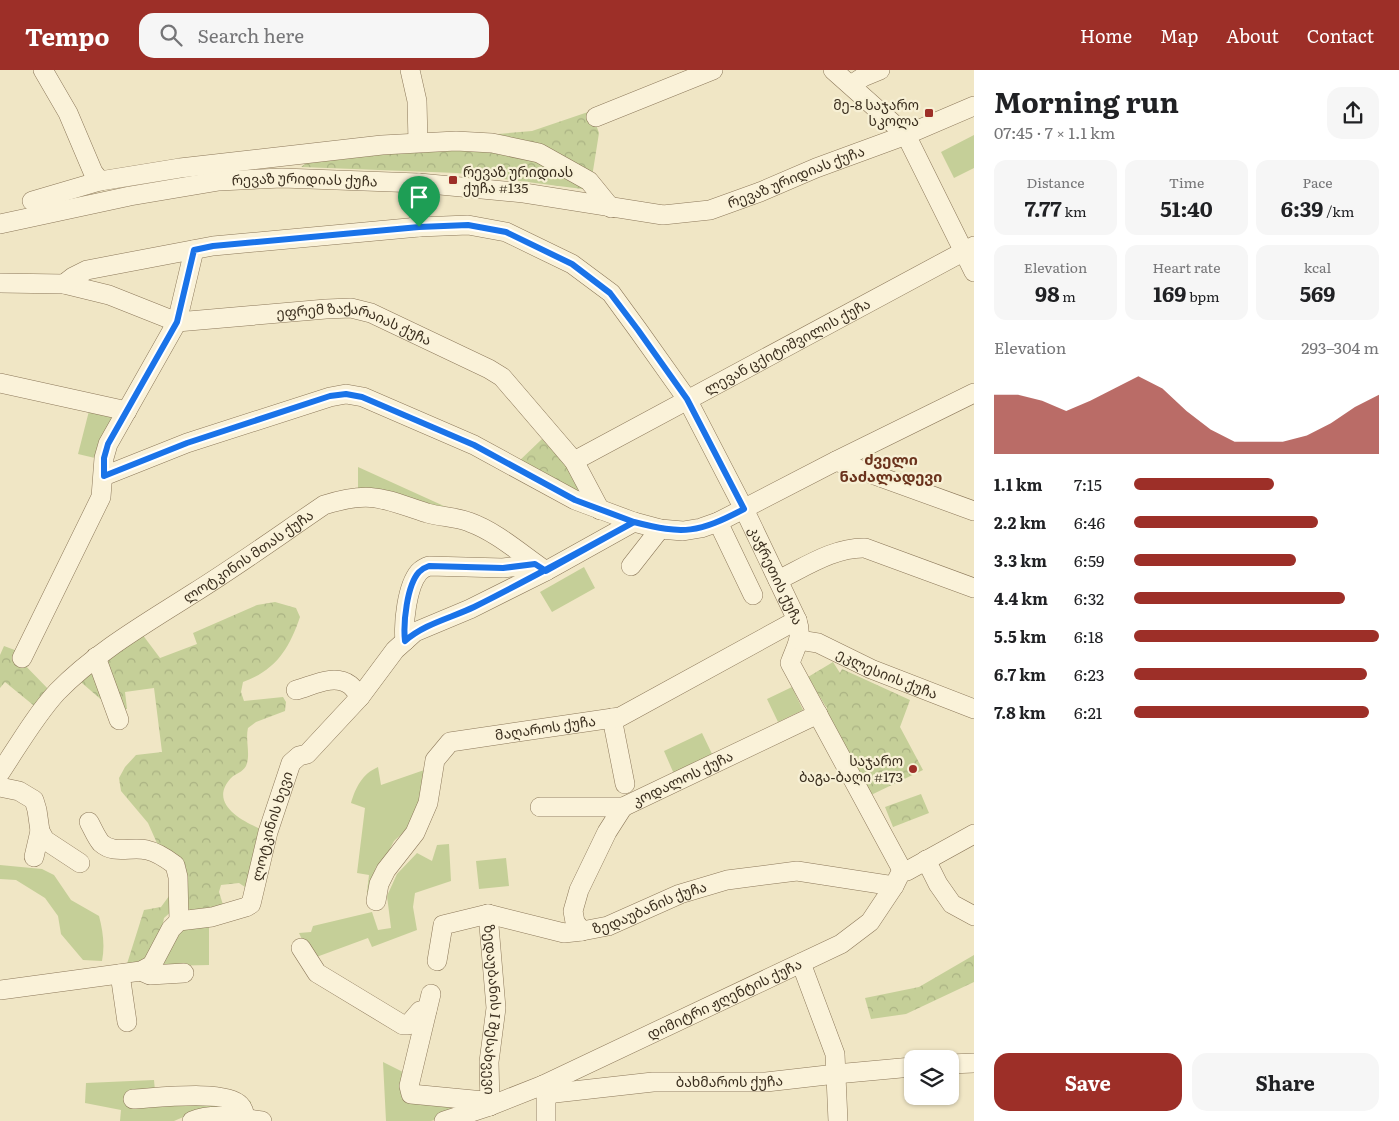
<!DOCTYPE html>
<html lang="en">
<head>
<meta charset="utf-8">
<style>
  :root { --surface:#fff; --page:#f6f6f6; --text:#202124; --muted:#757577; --accent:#9d2f28 }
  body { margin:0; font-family:Literata,"Noto Sans Georgian",serif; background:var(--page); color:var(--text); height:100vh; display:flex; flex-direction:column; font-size:19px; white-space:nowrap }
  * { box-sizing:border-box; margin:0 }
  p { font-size:16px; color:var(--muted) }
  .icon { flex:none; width:28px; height:28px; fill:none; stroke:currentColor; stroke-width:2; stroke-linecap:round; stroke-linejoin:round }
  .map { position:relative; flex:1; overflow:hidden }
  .side { display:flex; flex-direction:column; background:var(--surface); width:425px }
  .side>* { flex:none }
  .tools { position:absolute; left:904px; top:980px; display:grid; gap:10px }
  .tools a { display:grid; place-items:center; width:55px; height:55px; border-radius:10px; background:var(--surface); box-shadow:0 1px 4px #0004; font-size:25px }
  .pin { position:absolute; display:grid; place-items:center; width:42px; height:42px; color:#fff; margin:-51px -21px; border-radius:50% 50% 50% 0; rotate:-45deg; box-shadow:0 0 5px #0007 }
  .pin .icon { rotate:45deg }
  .round { display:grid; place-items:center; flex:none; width:52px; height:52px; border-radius:15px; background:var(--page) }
  .overview { display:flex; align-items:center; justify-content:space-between; height:85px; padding:0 20px }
  h1 { font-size:28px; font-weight:700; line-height:38px }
  .figures { display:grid; grid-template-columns:repeat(3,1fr); gap:8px; height:85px; padding:5px 20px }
  .figures div { display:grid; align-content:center; border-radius:12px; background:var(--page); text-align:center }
  .figures b { font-size:21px; font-weight:700 }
  .figures small { font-size:14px; font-weight:400 }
  .figures p { font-size:14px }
  .chart { height:140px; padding:10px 20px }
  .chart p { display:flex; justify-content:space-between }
  .chart svg { width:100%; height:90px; margin-top:5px; fill:var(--accent); opacity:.7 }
  .primary-button { display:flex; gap:10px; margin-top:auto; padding:10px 20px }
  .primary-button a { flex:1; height:58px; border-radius:15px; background:var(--accent); color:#fff; font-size:20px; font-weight:700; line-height:58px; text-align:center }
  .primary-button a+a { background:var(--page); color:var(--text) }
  ul { padding:0 20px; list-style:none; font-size:16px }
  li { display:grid; grid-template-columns:80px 60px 1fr; align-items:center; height:38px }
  li i { height:12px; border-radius:6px; background:var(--accent) }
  header { display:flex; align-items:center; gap:30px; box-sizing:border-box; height:70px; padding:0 25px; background:var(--accent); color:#fff }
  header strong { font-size:24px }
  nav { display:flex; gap:28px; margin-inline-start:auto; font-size:18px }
  .search { width:350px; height:45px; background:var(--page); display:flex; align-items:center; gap:12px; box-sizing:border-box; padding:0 18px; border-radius:15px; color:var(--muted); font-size:19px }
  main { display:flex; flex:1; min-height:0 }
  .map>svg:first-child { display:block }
  .forest { fill:url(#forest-crowns) }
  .garden { fill:#c5cf98 }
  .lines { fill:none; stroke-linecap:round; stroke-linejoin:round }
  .minor-casing { stroke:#8c785a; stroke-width:20 }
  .minor { stroke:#faf2d9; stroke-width:19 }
  .route-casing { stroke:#fff; stroke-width:10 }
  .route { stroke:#1a73e8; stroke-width:6 }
  .poi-dot { fill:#9d2f28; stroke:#f7f0d5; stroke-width:2 }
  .labels { text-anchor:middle; stroke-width:4.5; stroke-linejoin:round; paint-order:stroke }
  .poi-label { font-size:14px; fill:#3b2f1f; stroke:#f7f0d5; text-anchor:end }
  .street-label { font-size:14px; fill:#3b2f1f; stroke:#f7f0d5 }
  .neighbourhood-label { font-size:15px; font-weight:bold; fill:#6a321c; stroke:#f7f0d5 }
</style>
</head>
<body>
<header>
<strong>Tempo</strong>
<div class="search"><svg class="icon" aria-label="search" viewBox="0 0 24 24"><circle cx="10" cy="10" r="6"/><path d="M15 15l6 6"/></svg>Search here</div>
<nav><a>Home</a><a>Map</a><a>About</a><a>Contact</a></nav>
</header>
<main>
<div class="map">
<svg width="974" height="1051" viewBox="0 0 974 1051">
  <defs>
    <pattern id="forest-crowns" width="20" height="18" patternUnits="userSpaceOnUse" patternTransform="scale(1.25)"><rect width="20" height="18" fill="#c5cf98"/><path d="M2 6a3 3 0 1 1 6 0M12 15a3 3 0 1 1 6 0" fill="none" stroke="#aab283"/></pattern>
  </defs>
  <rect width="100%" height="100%" fill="#f0e6c5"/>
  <!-- forest -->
  <path class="forest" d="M591,41L599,63L592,107L475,66L532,61Z
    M467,80H496L538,89L590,120L457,103L301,97L313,88Z
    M542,369C553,382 579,405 578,423L517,393Z
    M275,532L296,538L300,547C289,579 276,600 243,612L241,622L244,631L283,627L286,632L285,641L256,652L248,658C245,671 251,684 246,696C243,702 235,704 231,708C207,734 244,752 263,760L248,819L239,813L221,815L219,822L224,838L196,843L187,838L174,839L164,848L162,859L150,891L126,897L144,840L161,837L172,822L173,809L148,753L121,721L119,708L125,697L136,685L162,682L154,618L125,622L127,639H112L75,607L139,560L160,588L197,574L193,563L257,535Z
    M4,576L20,582L18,588L51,622L38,639L5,612L0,618V585Z
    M833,592L840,603L842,599L910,630L900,657L923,700L871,725L826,641L827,637H826L808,607Z
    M921,724L929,743L893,757L885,737Z
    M974,885V912L906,944L871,949L865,928L919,917Z"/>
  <!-- garden -->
  <path class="garden" d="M974,65V98L954,108L941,82Z
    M89,341L118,348L99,389L78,384Z
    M358,397L477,451L358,422Z
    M584,497L595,518L552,542L540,522Z
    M792,617L803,640L778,652L767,629Z
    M702,663L713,686L674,704L664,681Z
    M378,697L381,715L430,698L425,724L407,759L394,771L382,794L376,797L370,823L367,822L369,805L357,803L365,738L351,733C356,717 362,704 378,697Z
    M449,774L451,811L415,823L413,837L417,860L372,877L368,868L311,889L299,863L311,862L313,856L372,842L378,860L391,858L387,826L397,804L417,783L432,791L437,775Z
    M506,788L509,816L479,819L476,791Z
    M0,795L42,799L54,805L71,830L99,846C103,861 105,876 102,891L83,890L61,864L58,846L45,828L16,810L0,809Z
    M209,855V895L164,896L152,899L176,865L184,858Z
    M383,992L407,1004L403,1017L476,1038L431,1051H386Z
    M154,1010L155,1021C178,1021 235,1016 251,1032V1043L188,1045L174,1051H120L121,1040L85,1033L86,1013Z"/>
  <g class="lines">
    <defs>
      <g id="minor">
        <path d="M43,0L68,43L93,102L100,111"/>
        <path d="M410,0L417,31L418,72"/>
        <path d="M833,0L906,65L974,202"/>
        <path d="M851,15L863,7L880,0"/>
        <path d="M596,47L713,0"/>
        <path d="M32,131L100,111L180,98L382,75L456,71L492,73L539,83L589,111L611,138"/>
        <path id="s1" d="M0,154L130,126L219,111L282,108L419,113L524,123L663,145L710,140L760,122L816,98L906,65L974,36"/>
        <path d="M419,157V113"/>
        <path id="s2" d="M0,213L64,214L109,225L177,252L326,239L351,238L371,243L489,299L502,307L574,391L600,440"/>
        <path id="s3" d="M64,214L73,207L87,200L213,176L419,157L468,155L506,162L572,194L611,223L638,260L687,329L744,439L797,550C803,568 796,576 790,593L902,800"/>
        <path d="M0,313L127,341"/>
        <path id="s4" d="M574,391L974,176"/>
        <path d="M836,391L974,441"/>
        <path d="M104,406L187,373L330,327L346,324L363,327L474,375L575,430L634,452L660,459L683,461L701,458L718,452L836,391L974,323"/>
        <path d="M718,452L753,525"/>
        <path d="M631,496L660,459"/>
        <path d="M778,510C805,497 835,477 865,478L974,518"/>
        <path id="s5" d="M799,570L818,573L871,599L974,639"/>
        <path d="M405,571C403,553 407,516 419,502C422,499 426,497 429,496L503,498L535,494"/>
        <path d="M96,587L119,650"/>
        <path d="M22,588L101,427L104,388L108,374L177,252L194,180"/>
        <path d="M296,620C312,616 334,603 350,615C354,618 357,623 360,627"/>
        <path d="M612,648L625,714"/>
        <path id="s6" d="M0,703C18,676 35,646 57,622C96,582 145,554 192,524C237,496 280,465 324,435C372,420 383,429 427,443C441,447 456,447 469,452C497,462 521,484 546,501"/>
        <path d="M0,717L19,721L34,730L37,740L40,761L45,770L80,793"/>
        <path id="s7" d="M540,737H623L818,644"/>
        <path d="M89,752C93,759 96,767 101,773C114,785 132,776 147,780C157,782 167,789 175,795L178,807L179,851"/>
        <path d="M34,787L40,761"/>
        <path d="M926,790L938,814L952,834L974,846"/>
        <path d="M902,800L907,801L974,764"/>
        <path id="s8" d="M376,831L379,814L386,800L415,763L428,733L435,690L450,672L620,647L797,550"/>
        <path id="s9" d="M488,844L496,938L489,992L490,1036"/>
        <path d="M582,861L575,852L573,841L579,820L607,762L623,737"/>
        <path d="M301,878L317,903L403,955H408L420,941L427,940"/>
        <path id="s10" d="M437,891L443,855L488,844L564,863L582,861L608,856L680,824L727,810L797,801L894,816"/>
        <path d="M801,893L835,984L838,1051"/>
        <path d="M141,901L150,905L184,903"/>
        <path d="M120,904L127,952"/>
        <path id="s11" d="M0,920L141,901L152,895L171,859L179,851L212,847L246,837L251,834L268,762L291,693L299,686L307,684L360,627L395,580L415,562L470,539L546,501L634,452"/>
        <path d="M431,924L409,1016L411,1024L484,1031L490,1036"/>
        <path d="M950,994L974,993"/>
        <path d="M543,1015L546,1024V1051"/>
        <path id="s12" d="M546,1024L653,1012H766L836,1004L912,997"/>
        <path d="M133,1029C155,1028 226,1019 240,1035C244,1039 244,1043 245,1049"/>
        <path d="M192,1051C214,1042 239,1048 262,1051"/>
        <path id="s13" d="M444,1051L490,1036L543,1015L841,874L870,852L894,816L902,800"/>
      </g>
    </defs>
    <!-- minor casing -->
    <use href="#minor" class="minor-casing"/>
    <!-- minor -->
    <use href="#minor" class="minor"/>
  </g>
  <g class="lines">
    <defs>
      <path id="route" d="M419,157L213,176L194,180L177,252L108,374L104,388V406L187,373L330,326L346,324L362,327L474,375L575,430L634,452C581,481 528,510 474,537C451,548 424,554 405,571C403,553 407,515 419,502C422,499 426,497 429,496L503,498L535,494L546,501L634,452C684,465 698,463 744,439L687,329L638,260L610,223L572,194L506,162L468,155L419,157"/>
    </defs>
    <!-- route casing -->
    <use href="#route" class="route-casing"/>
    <!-- route -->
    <use href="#route" class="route"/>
  </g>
  <!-- markers -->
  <g class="poi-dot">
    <rect x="924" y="38" width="10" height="10" rx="2.5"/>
    <rect x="448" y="105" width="10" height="10" rx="2.5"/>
    <circle cx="913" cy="699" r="5"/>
  </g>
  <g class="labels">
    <!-- poi labels -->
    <g class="poi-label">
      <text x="919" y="40">მე-8 საჯარო<tspan x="919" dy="16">სკოლა</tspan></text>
      <text x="463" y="107" text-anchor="start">რევაზ ურიდიას<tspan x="463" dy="16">ქუჩა #135</tspan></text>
      <text x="903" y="696">საჯარო<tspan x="903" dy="16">ბაგა-ბაღი #173</tspan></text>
    </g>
    <!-- street labels -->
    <g class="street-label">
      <text dy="5" stroke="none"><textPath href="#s1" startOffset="809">რევაზ ურიდიას ქუჩა</textPath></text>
      <text dy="5" stroke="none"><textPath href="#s1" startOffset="309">რევაზ ურიდიას ქუჩა</textPath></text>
      <text dy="5" stroke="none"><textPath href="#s2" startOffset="364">ეფრემ ზაქარაიას ქუჩა</textPath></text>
      <text dy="5" stroke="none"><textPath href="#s4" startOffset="242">ლევან ცქიტიშვილის ქუჩა</textPath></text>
      <text dy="5" stroke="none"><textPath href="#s6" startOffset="334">ლოტკინის მთას ქუჩა</textPath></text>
      <text dy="5" stroke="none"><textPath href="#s3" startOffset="900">კაჭრეთის ქუჩა</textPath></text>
      <text dy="5" stroke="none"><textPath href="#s5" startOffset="95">ეკლესიის ქუჩა</textPath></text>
      <text dy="5" stroke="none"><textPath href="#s8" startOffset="276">მაღაროს ქუჩა</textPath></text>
      <text dy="5" stroke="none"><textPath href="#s7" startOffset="149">კოდალოს ქუჩა</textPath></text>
      <text dy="5" stroke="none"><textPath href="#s11" startOffset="362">ლოტკინის ხევი</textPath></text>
      <text dy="5" stroke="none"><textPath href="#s10" startOffset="251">ზედაუბანის ქუჩა</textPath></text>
      <text dy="5" stroke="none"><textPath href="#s13" startOffset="306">დიმიტრი ჟღენტის ქუჩა</textPath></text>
      <text dy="5" stroke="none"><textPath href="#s9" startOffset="96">ზედაუბანის I შესახვევი</textPath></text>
      <text dy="5" stroke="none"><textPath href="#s12" startOffset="184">ბახმაროს ქუჩა</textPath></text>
    </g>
    <!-- neighbourhood labels -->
    <g class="neighbourhood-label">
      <text x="891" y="395">ძველი<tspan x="891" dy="17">ნაძალადევი</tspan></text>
    </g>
  </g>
</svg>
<div class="tools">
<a><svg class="icon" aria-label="layers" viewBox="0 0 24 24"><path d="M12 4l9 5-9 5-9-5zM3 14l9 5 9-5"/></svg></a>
</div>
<div class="pin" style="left:419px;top:157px;background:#1e9e55"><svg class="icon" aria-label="arrive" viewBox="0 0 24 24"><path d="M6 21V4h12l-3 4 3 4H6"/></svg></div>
</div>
<section class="side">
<div class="overview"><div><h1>Morning run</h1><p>07:45 · 7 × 1.1 km</p></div><a class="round"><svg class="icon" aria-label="share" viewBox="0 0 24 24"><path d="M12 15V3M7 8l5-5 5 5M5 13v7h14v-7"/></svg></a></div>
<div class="figures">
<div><p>Distance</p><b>7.77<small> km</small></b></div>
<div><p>Time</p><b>51:40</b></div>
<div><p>Pace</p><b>6:39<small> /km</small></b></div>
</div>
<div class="figures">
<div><p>Elevation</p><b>98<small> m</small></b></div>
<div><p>Heart rate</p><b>169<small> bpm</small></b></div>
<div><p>kcal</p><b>569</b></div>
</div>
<div class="chart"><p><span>Elevation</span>293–304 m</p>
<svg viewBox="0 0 160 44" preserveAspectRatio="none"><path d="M0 44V15L10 15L20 18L30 23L40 18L50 12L60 6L70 12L80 23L90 32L100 38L110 38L120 38L130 35L140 29L150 21L160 15V44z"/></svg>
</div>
<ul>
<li><b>1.1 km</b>7:15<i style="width:57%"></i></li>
<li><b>2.2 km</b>6:46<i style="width:75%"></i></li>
<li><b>3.3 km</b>6:59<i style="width:66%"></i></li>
<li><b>4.4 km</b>6:32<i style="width:86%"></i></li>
<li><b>5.5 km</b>6:18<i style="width:100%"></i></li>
<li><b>6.7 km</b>6:23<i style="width:95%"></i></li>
<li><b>7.8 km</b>6:21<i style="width:96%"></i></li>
</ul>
<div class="primary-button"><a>Save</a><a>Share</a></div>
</section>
</main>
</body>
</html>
